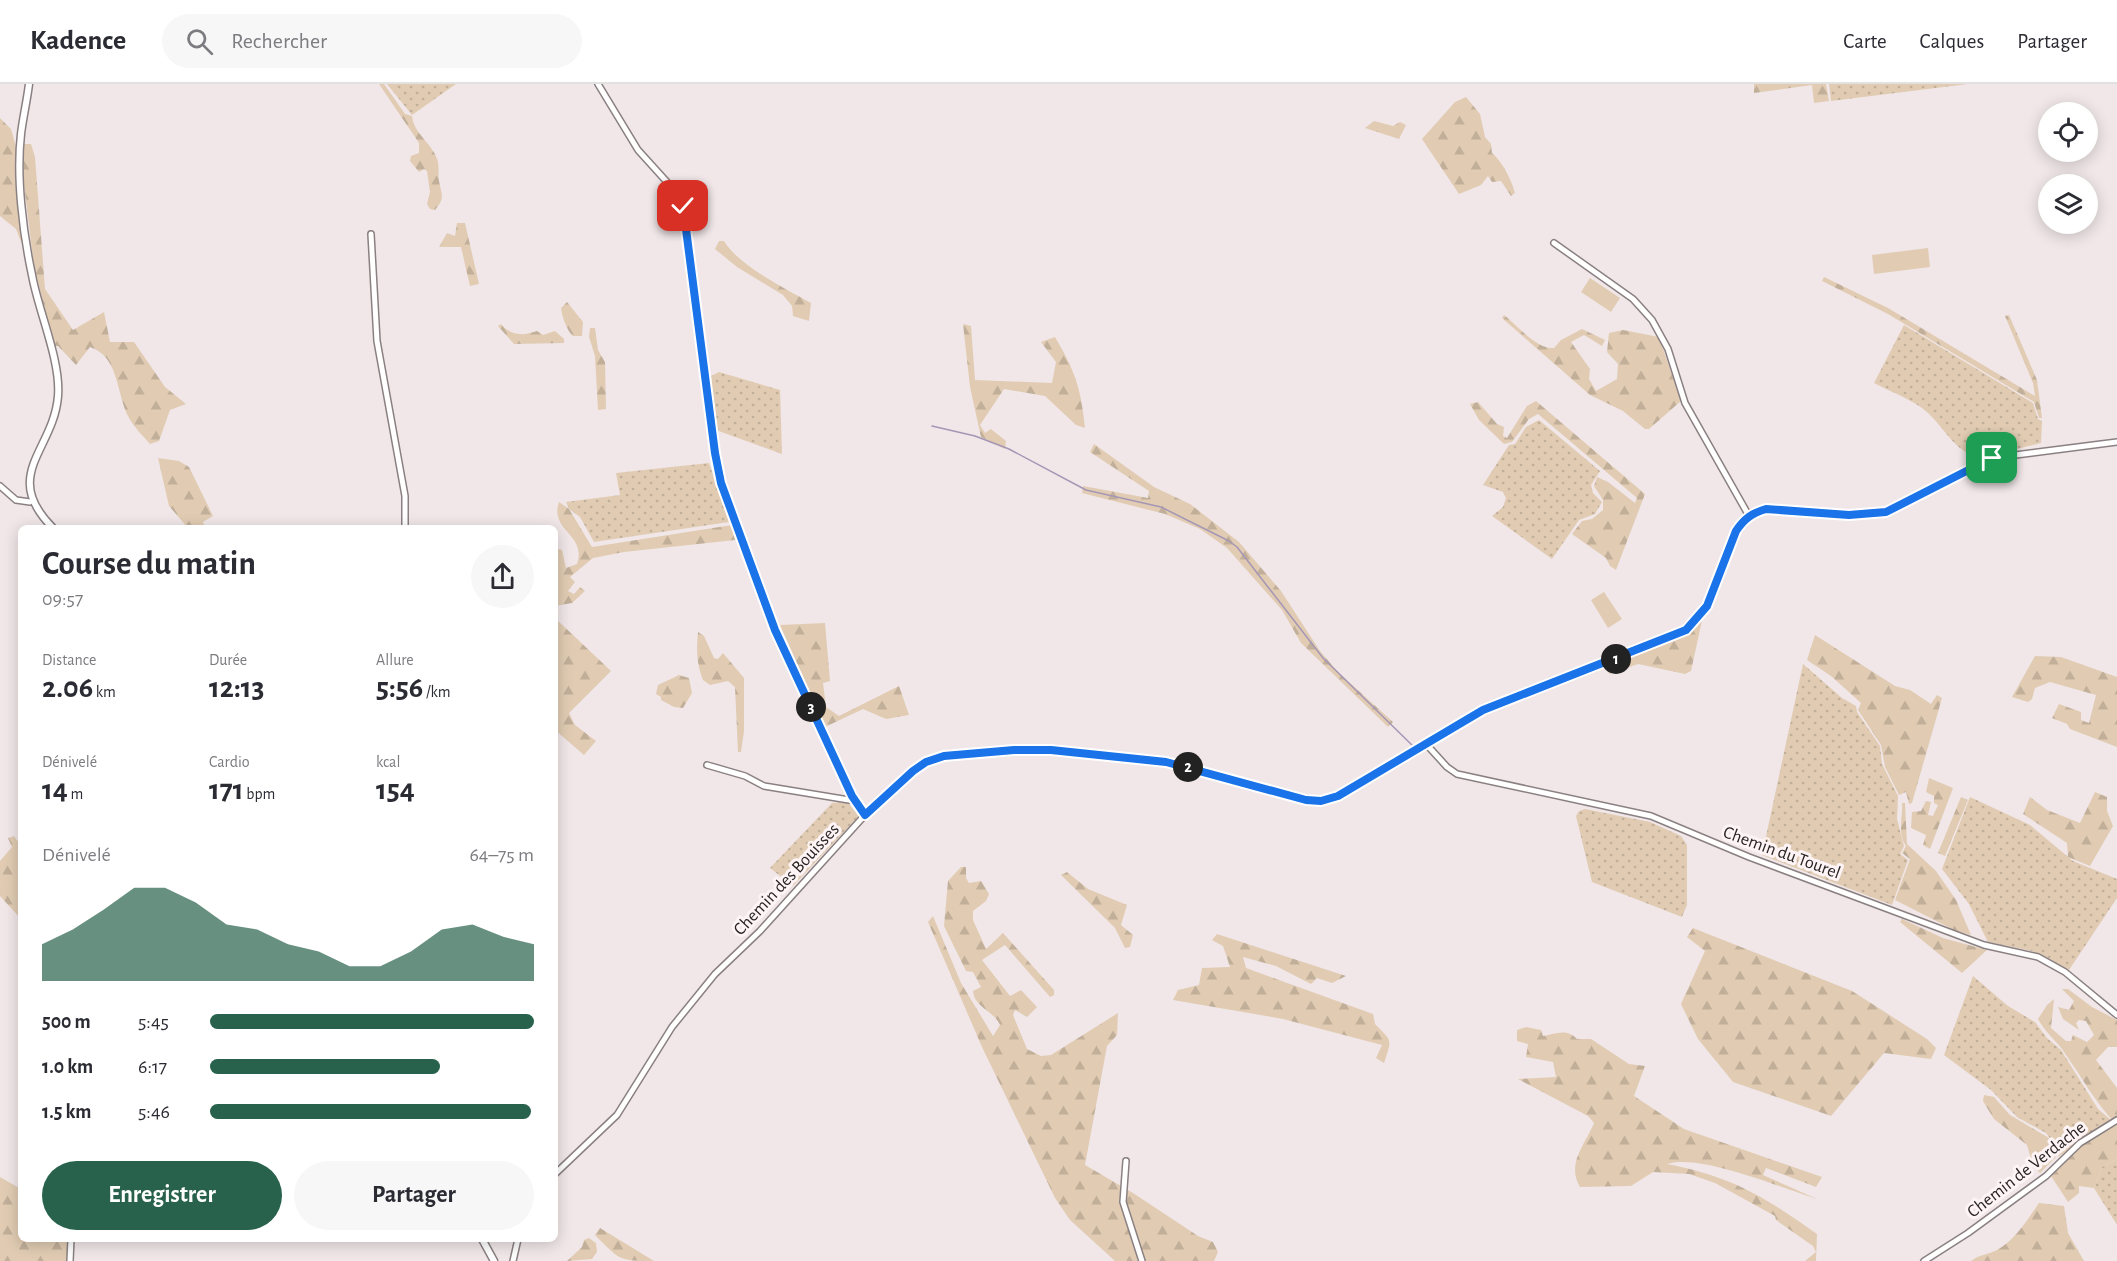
<!DOCTYPE html>
<html lang="fr">
<head>
<meta charset="utf-8">
<style>
  :root { --surface:#fff; --page:#f7f7f7; --text:#2b2b33; --muted:#7c7c81; --line:#e1e1e2; --accent:#28624c }
  body { margin:0; font-family:"Alegreya Sans",sans-serif; background:var(--page); color:var(--text); height:100vh; display:flex; flex-direction:column; font-size:22px; white-space:nowrap }
  * { box-sizing:border-box; margin:0 }
  p { font-size:20px; color:var(--muted) }
  .icon { flex:none; width:33px; height:33px; fill:none; stroke:currentColor; stroke-width:2; stroke-linecap:round; stroke-linejoin:round }
  .map { position:relative; flex:1; overflow:hidden }
  .details { position:absolute; left:18px; top:441px; width:540px; height:717px; display:flex; flex-direction:column; background:var(--surface); border-radius:9px; box-shadow:0 3px 15px #0003 }
  .details>* { flex:none }
  .tools { position:absolute; left:2038px; top:18px; display:grid; gap:12px }
  .tools a { display:grid; place-items:center; width:60px; height:60px; border-radius:50%; background:var(--surface); box-shadow:0 3px 15px #0003; font-size:30px }
  .pin { position:absolute; display:grid; place-items:center; width:51px; height:51px; color:#fff; margin:-26px; border-radius:12px; box-shadow:0 3px 9px #0006 }
  .km { position:absolute; width:30px; height:30px; margin:-15px; border-radius:50%; background:#222; color:#fff; font-size:16px; line-height:30px; text-align:center }
  .round { display:grid; place-items:center; flex:none; width:63px; height:63px; border-radius:32px; background:var(--page) }
  .overview { display:flex; align-items:center; justify-content:space-between; height:102px; padding:0 24px }
  h1 { font-size:33px; font-weight:700; line-height:45px }
  .metrics { display:grid; grid-template-columns:repeat(3,1fr); gap:9px; height:102px; padding:6px 24px }
  .metrics div { display:grid; align-content:center }
  .metrics b { font-size:30px; font-weight:700 }
  .metrics small { font-size:16px; font-weight:400 }
  .metrics p { font-size:16px }
  .chart { height:168px; padding:12px 24px }
  .chart p { display:flex; justify-content:space-between }
  .chart svg { width:100%; height:108px; margin-top:6px; fill:var(--accent); opacity:.7 }
  .button { display:flex; gap:12px; margin-top:auto; padding:12px 24px }
  .button a { flex:1; height:69px; border-radius:36px; background:var(--accent); color:#fff; font-size:24px; font-weight:700; line-height:69px; text-align:center }
  .button a+a { background:var(--page); color:var(--text) }
  ul { padding:0 24px; list-style:none; font-size:20px }
  li { display:grid; grid-template-columns:96px 72px 1fr; align-items:center; height:45px }
  li i { height:15px; border-radius:8px; background:var(--accent) }
  header { display:flex; align-items:center; gap:36px; box-sizing:border-box; height:84px; padding:0 30px; background:var(--surface); border-bottom:2px solid var(--line) }
  header strong { font-size:28px }
  nav { display:flex; gap:33px; margin-inline-start:auto; font-size:21px }
  .search { width:420px; height:54px; background:var(--page); display:flex; align-items:center; gap:15px; box-sizing:border-box; padding:0 21px; border-radius:33px; color:var(--muted); font-size:22px }
  .map>svg:first-child { display:block }
  .grass { fill:url(#grass-dots) }
  .forest { fill:url(#forest-firs) }
  .pitch { fill:#e1ccb3 }
  .lines { fill:none; stroke-linecap:round; stroke-linejoin:round }
  .stream { stroke:#a596b5; stroke-width:1.5 }
  .minor-casing { stroke:#8a8082; stroke-width:8 }
  .tertiary-casing { stroke:#8a8082; stroke-width:9 }
  .minor { stroke:#fff; stroke-width:5 }
  .tertiary { stroke:#fff; stroke-width:6 }
  .route-casing { stroke:#fff; stroke-width:12 }
  .route { stroke:#1a73e8; stroke-width:8 }
  .labels { text-anchor:middle; stroke-width:6; stroke-linejoin:round; paint-order:stroke }
  .street-label { font-size:18px; fill:#282424; stroke:#fef4f5 }
</style>
</head>
<body>
<header>
<strong>Kadence</strong>
<div class="search"><svg class="icon" aria-label="search" viewBox="0 0 24 24"><circle cx="10" cy="10" r="6"/><path d="M15 15l6 6"/></svg>Rechercher</div>
<nav><a>Carte</a><a>Calques</a><a>Partager</a></nav>
</header>
<div class="map">
<svg width="2117" height="1177" viewBox="0 0 2117 1177">
  <defs>
    <pattern id="grass-dots" width="8" height="8" patternUnits="userSpaceOnUse" patternTransform="scale(1.5)"><rect width="8" height="8" fill="#e1ccb3"/><path d="M2 2h.1M6 6h.1" fill="none" stroke="#c1af9a" stroke-width="1.8" stroke-linecap="round"/></pattern>
    <pattern id="forest-firs" width="22" height="20" patternUnits="userSpaceOnUse" patternTransform="scale(1.5)"><rect width="22" height="20" fill="#e1ccb3"/><path d="M5 1l3.5 6h-7zM16 11l3.5 6h-7z" fill="#c1af9a"/></pattern>
  </defs>
  <rect width="100%" height="100%" fill="#f1e7e8"/>
  <!-- grass -->
  <path class="grass" d="M387,0H456L412,31Z
    M1829,0H1968L1831,17Z
    M1904,241L2033,319L2038,335L2042,337L2041,359L1980,374C1954,367 1946,346 1928,329C1914,316 1891,308 1874,299Z
    M719,288L780,306L782,370L716,346L711,292Z
    M1539,336L1600,387L1591,401L1593,409L1602,418L1595,430L1579,436L1552,475L1492,432L1503,423L1506,414L1503,408L1483,401L1509,361L1515,360L1526,343Z
    M709,379L729,438L594,458L580,433L569,425L566,418L620,411L616,389Z
    M1803,580L1842,614L1856,622L1857,628L1880,662L1882,680L1898,712L1897,735L1904,762L1900,770L1908,776L1892,821L1762,771Z
    M1970,713L2030,741L2073,777L2117,795V814L2069,886L2032,867L1988,858L1969,820L1942,785Z
    M844,718L849,720L859,732L793,802L770,784L832,719Z
    M1585,725L1650,738L1681,752L1687,761V821L1682,833L1592,798L1576,732L1579,727Z
    M1973,892L2008,922L2035,938L2047,954L2061,966L2098,1025L2111,1036L2058,1073L2056,1062L2046,1049L2017,1033L1991,1006L1944,971Z
    M2117,1075V1141L2094,1104L2102,1083Z"/>
  <!-- forest -->
  <path class="forest" d="M379,0H384L405,30L412,32C414,51 434,60 438,78C439,84 438,91 439,97C442,112 445,114 435,126L430,125L427,120L430,108L427,87L424,85L419,88L410,77L411,72L419,69V59Z
    M1754,0H1826L1829,17L1814,19L1812,1L1754,9Z
    M1466,13L1480,30L1485,53L1491,60L1492,69C1502,77 1512,97 1515,109L1511,112L1501,97L1492,98L1488,92L1481,101L1459,110L1422,55L1455,18Z
    M0,34L11,45L16,63V90L24,157L21,158L16,145L0,132Z
    M1374,37L1393,42L1400,38L1406,41L1399,55L1365,44Z
    M23,60H31L35,73L45,205L73,246L104,228L110,258H134L165,303L186,320L170,326L159,357L150,360C143,352 134,343 129,334C116,311 120,273 90,263L76,281L58,262H54L34,182L24,101Z
    M457,139H465L479,200L470,202L461,163H439L447,149L455,152Z
    M719,157H724C739,182 786,205 811,219L809,237L793,232L792,222L783,211L737,183L715,165Z
    M1824,193L1888,224L2035,312L2033,299L2005,232L2009,231L2037,296L2042,334H2039L2034,318L1888,230L1822,197Z
    M567,218L583,238L582,252H573C567,247 562,233 561,224Z
    M1504,231C1517,241 1537,266 1554,264L1561,256L1582,245L1605,256L1602,262L1584,251L1571,258L1590,285L1589,295L1596,307L1617,295L1618,280L1607,268L1609,249L1623,246L1659,253L1681,317L1649,345H1645L1623,327L1590,311L1502,234Z
    M501,240C511,252 523,252 537,247L543,251L555,247L564,255V259L514,260L498,242Z
    M963,240L971,242L975,296L1052,299L1056,278L1041,258L1055,253C1075,287 1081,304 1085,344L1076,341L1045,312L1004,305L980,341L985,349L991,345L1006,357L1005,365L981,353L970,303Z
    M590,244H595L598,266L605,278L606,325L598,326L595,272L589,253Z
    M1536,317L1645,410L1616,486L1610,482L1606,474L1572,450L1582,437L1592,435L1603,426V416L1594,402L1597,393L1608,398L1635,419L1637,414L1538,330L1529,335L1512,358L1504,360L1479,336L1470,320L1478,318L1497,340L1504,343L1503,352L1507,354L1527,322Z
    M1094,360L1154,403L1190,420L1239,458L1281,507L1320,567L1338,588L1393,638L1388,643L1301,559L1282,526L1227,464L1200,445L1165,430L1082,409L1083,402L1148,414L1149,407L1090,368Z
    M158,374L179,377L189,383L213,432L203,438L205,444H188L169,422Z
    M559,418L569,425L592,463L732,441L735,456L624,468L593,474L570,493L575,498L568,507L574,510L580,503L585,507L572,519L555,522V464L562,466L566,484L577,480C587,450 549,447 559,418Z
    M1703,532L1691,587L1685,590L1638,580L1610,590L1605,584L1686,552Z
    M555,534L611,587L569,629L575,641L596,657L584,671L555,646Z
    M825,539L830,597L823,599L826,623L839,632L899,602L909,631L886,635L863,625L825,643L780,541Z
    M698,548L704,552L714,574L718,575L723,569L744,594V647L741,668H738L735,603L728,597L710,601L703,596C697,581 696,566 698,548Z
    M1815,551L1895,602L1910,606L1931,620L1937,611L1942,614L1912,719L1909,720L1906,708L1899,711L1885,683L1881,661L1858,626L1861,619L1831,592L1807,576Z
    M2035,572L2061,573L2117,593V663L2070,645L2067,640L2052,634L2059,620L2081,628V636L2089,639L2096,611L2050,598L2035,604L2032,615L2028,618L2012,613Z
    M679,591L689,594L692,609L683,624L674,623L661,616V613L656,610L658,601Z
    M1929,694L1953,704L1930,765L1923,761L1926,751L1911,744L1912,728L1921,727L1926,717L1931,718L1928,731L1933,732L1938,721L1934,719V712L1926,708Z
    M2095,708L2107,713V727L2113,742L2090,782L2068,773L2067,759L2023,730L2030,713L2047,726L2080,739Z
    M1961,713L1968,716L1945,772L1938,769Z
    M1902,719H1905L1907,760L1936,787L1956,816L1971,851L1954,846L1895,816L1910,775L1902,769L1906,762C1897,750 1903,732 1902,719Z
    M14,752L21,762V835L0,812V777L12,763L8,754Z
    M961,783H966V794L969,799L981,797L989,810L986,817L973,827V836L986,865L1003,849L1054,906V911L1050,913L1005,861L982,876L1010,912L1021,906L1037,923L1027,933L1015,926L1013,931L1027,965L1041,972L1051,971L1118,929L1117,951L1107,962L1085,1081L1133,1109L1198,1152L1213,1158L1218,1168L1214,1177H1115L1070,1136L1055,1114L982,963L928,838L933,832L961,899L993,952L1000,941C994,927 974,923 973,907L981,903L973,888L966,887L944,842L948,797Z
    M1067,788L1088,805L1127,821L1121,841L1133,851L1130,863L1125,864L1115,844L1061,791Z
    M1902,835L1943,854L1987,866L1962,889L1900,838Z
    M1693,844L1852,907L1927,955L1936,964L1931,975L1884,969L1831,1032L1733,998L1698,955L1681,920L1705,867L1687,853Z
    M1217,850L1346,892L1332,899L1317,894L1311,900L1276,882L1243,873L1246,884L1373,930L1375,940C1391,957 1393,953 1384,979L1376,974L1382,961L1283,935L1173,916L1178,906L1199,901L1202,884L1230,883L1223,862L1212,856Z
    M2062,905H2068L2092,923L2117,936V963H2108L2096,976L2117,1004V1041C2095,1019 2082,993 2064,968C2056,956 2047,951 2038,935L2047,921L2054,915L2051,944L2066,957H2071L2073,951L2087,958L2094,951L2086,937L2079,936L2076,939L2079,946L2063,935L2058,923L2069,926L2074,917Z
    M1526,943L1541,946L1543,952C1556,950 1566,944 1577,955H1591L1629,980L1645,982L1634,1012L1684,1045L1822,1093L1816,1103L1766,1084L1763,1091L1817,1115C1782,1104 1699,1069 1667,1080C1733,1093 1763,1112 1817,1150L1816,1177H1805L1816,1168L1813,1162L1776,1136L1775,1132L1715,1099L1689,1090L1653,1088L1631,1102L1580,1103C1566,1079 1585,1061 1594,1039L1588,1032L1518,995L1556,993L1553,978L1526,973L1528,960L1517,957V946Z
    M1984,1011L1994,1013L2010,1031L2049,1054L2057,1072L2040,1089L2033,1082L2027,1061L1994,1035L1983,1017Z
    M2117,1041V1075L2102,1083L2094,1104L2079,1102V1109L2068,1118L2051,1092C2069,1070 2089,1049 2117,1041Z
    M0,1093L21,1105V1155H68V1177H0Z
    M2039,1119L2064,1122L2068,1149L2084,1177H1971C1980,1170 1988,1171 1997,1166C2016,1155 2027,1136 2039,1119Z
    M600,1144L654,1177C618,1177 620,1176 595,1151Z
    M589,1154L596,1159L597,1168L592,1175L567,1177L582,1163L584,1156Z"/>
  <!-- pitch -->
  <path class="pitch" d="M1928,164L1930,183L1874,190L1872,171Z
    M1590,194L1620,214L1611,228L1581,208Z
    M1604,508L1622,535L1608,544L1591,516Z"/>
  <g class="lines">
    <!-- stream -->
    <path class="stream" d="M932,342L975,352L1009,365L1086,406L1161,423L1229,457L1237,463L1323,574L1414,663"/>
    <defs>
      <path id="minor" d="M598,0L638,66L676,108L683,122L715,370L721,399L775,546L852,712L865,731
        M371,150L377,257L405,412V444
        M1554,159L1633,215L1652,236L1668,265L1685,319L1749,432
        M0,402L16,416L30,418
        M1427,661L1447,683L1457,690L1651,732L1749,773L1984,861L2038,873L2065,888L2117,931
        M707,681L745,692L764,702L855,717
        M1126,1077L1123,1118L1142,1177
        M555,1090L617,1031L672,943L715,890L760,847L865,731L913,687L926,678L944,672L1014,666H1051L1133,674L1189,683L1285,711L1321,717L1338,712L1364,698L1483,626L1686,547L1707,522L1736,447C1744,435 1752,429 1766,425L1849,431L1885,428L1992,374L2117,358
        M70,1177L71,1155
        M513,1177L518,1155
        M1924,1177L1968,1149L2046,1092L2080,1059L2117,1036"/>
      <path id="tertiary" d="M29,0C27,17 23,33 21,50C16,93 23,149 32,191C38,226 61,277 58,312C54,366 0,391 53,444
        M482,1155L494,1177"/>
    </defs>
    <!-- minor casing -->
    <use href="#minor" class="minor-casing"/>
    <!-- tertiary casing -->
    <use href="#tertiary" class="tertiary-casing"/>
    <!-- minor -->
    <use href="#minor" class="minor"/>
    <!-- tertiary -->
    <use href="#tertiary" class="tertiary"/>
  </g>
  <g class="lines">
    <defs>
      <path id="route" d="M683,122L715,369L721,399L775,546L852,712L865,731L913,687L926,678L944,672L1014,666H1051L1166,678L1306,716L1321,717L1338,712L1483,626L1686,546L1707,522L1736,447C1744,435 1752,429 1766,425L1849,431L1886,428L1992,374"/>
    </defs>
    <!-- route casing -->
    <use href="#route" class="route-casing"/>
    <!-- route -->
    <use href="#route" class="route"/>
  </g>
  <g class="labels">
    <!-- street labels -->
    <g class="street-label">
      <text transform="translate(1782 768) rotate(20)" y="6">Chemin du Tourel</text>
      <text transform="translate(786 795) rotate(-47)" y="6">Chemin des Bouisses</text>
      <text transform="translate(2026 1085) rotate(-38)" y="6">Chemin de Verdache</text>
    </g>
  </g>
</svg>
<div class="tools">
<a><svg class="icon" aria-label="locate" viewBox="0 0 24 24"><circle cx="12" cy="12" r="6"/><path d="M12 2v4M12 18v4M2 12h4M18 12h4"/></svg></a>
<a><svg class="icon" aria-label="layers" viewBox="0 0 24 24"><path d="M12 4l9 5-9 5-9-5zM3 14l9 5 9-5"/></svg></a>
</div>
<div class="pin" style="left:1992px;top:374px;background:#1e9e55"><svg class="icon" aria-label="arrive" viewBox="0 0 24 24"><path d="M6 21V4h12l-3 4 3 4H6"/></svg></div>
<div class="pin" style="left:683px;top:122px;background:#d93025"><svg class="icon" aria-label="check" viewBox="0 0 24 24"><path d="M5 12l5 5 9-10"/></svg></div>
<b class="km" style="left:1616px;top:575px">1</b>
<b class="km" style="left:1188px;top:683px">2</b>
<b class="km" style="left:811px;top:623px">3</b>
<section class="details">
<div class="overview"><div><h1>Course du matin</h1><p>09:57</p></div><a class="round"><svg class="icon" aria-label="share" viewBox="0 0 24 24"><path d="M12 15V3M7 8l5-5 5 5M5 13v7h14v-7"/></svg></a></div>
<div class="metrics">
<div><p>Distance</p><b>2.06<small> km</small></b></div>
<div><p>Durée</p><b>12:13</b></div>
<div><p>Allure</p><b>5:56<small> /km</small></b></div>
</div>
<div class="metrics">
<div><p>Dénivelé</p><b>14<small> m</small></b></div>
<div><p>Cardio</p><b>171<small> bpm</small></b></div>
<div><p>kcal</p><b>154</b></div>
</div>
<div class="chart"><p><span>Dénivelé</span>64–75 m</p>
<svg viewBox="0 0 160 44" preserveAspectRatio="none"><path d="M0 44V29L10 23L20 15L30 6L40 6L50 12L60 21L70 23L80 29L90 32L100 38L110 38L120 32L130 23L140 21L150 26L160 29V44z"/></svg>
</div>
<ul>
<li><b>500 m</b>5:45<i style="width:100%"></i></li>
<li><b>1.0 km</b>6:17<i style="width:71%"></i></li>
<li><b>1.5 km</b>5:46<i style="width:99%"></i></li>
</ul>
<div class="button"><a>Enregistrer</a><a>Partager</a></div>
</section>
</div>
</body>
</html>
